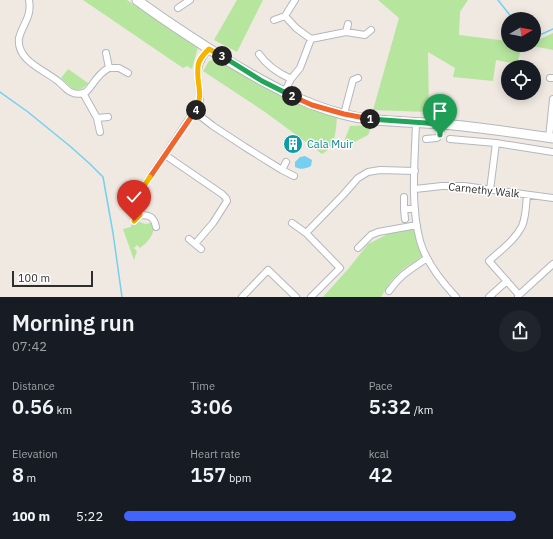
<!DOCTYPE html>
<html lang="en">
<head>
<meta charset="utf-8">
<style>
  :root { --surface:#171b24; --page:#20242c; --text:#f1f3f6; --muted:#9ea1a6; --accent:#4264fb }
  body { margin:0; font-family:"IBM Plex Sans",sans-serif; background:var(--page); color:var(--text); height:100vh; display:flex; flex-direction:column; font-size:15px; white-space:nowrap }
  * { box-sizing:border-box; margin:0 }
  p { font-size:13px; color:var(--muted) }
  .icon { flex:none; width:22px; height:22px; fill:none; stroke:currentColor; stroke-width:2; stroke-linecap:round; stroke-linejoin:round }
  .map { position:relative; height:297px; overflow:hidden }
  .side { display:flex; flex-direction:column; background:var(--surface); flex:1 }
  .side>* { flex:none }
  .needle { width:26px; rotate:81deg }
  .fabs { position:absolute; left:501px; top:12px; display:grid; gap:8px }
  .fabs a { display:grid; place-items:center; width:40px; height:40px; border-radius:50%; background:var(--surface); box-shadow:0 2px 10px #0003; font-size:20px }
  .scale { position:absolute; left:12px; bottom:10px; width:81px; box-sizing:border-box; padding-left:4px; border:2px solid #2e2e2e; border-top:0; font-size:11px; line-height:14px; white-space:nowrap; color:#2e2e2e; -webkit-text-stroke:3px #fff; paint-order:stroke }
  .pin { position:absolute; display:grid; place-items:center; width:34px; height:34px; color:#fff; margin:-41px -17px; border-radius:50% 50% 50% 0; rotate:-45deg; box-shadow:0 0 4px #0007 }
  .pin .icon { rotate:45deg }
  .km { position:absolute; width:20px; height:20px; margin:-10px; border-radius:50%; background:#222; color:#fff; font-size:11px; line-height:20px; text-align:center }
  .round { display:grid; place-items:center; flex:none; width:42px; height:42px; border-radius:21px; background:var(--page) }
  .head { display:flex; align-items:center; justify-content:space-between; height:68px; padding:0 12px }
  h1 { font-size:22px; font-weight:600; line-height:30px }
  .metrics { display:grid; grid-template-columns:repeat(3,1fr); gap:6px; height:68px; padding:4px 12px }
  .metrics div { display:grid; align-content:center }
  .metrics b { font-size:20px; font-weight:600 }
  .metrics small { font-size:11px; font-weight:400 }
  .metrics p { font-size:11px }
  ul { padding:0 12px; list-style:none; font-size:13px }
  li { display:grid; grid-template-columns:64px 48px 1fr; align-items:center; height:30px }
  li i { height:10px; border-radius:5px; background:var(--accent) }
  .map>svg:first-child { display:block }
  .green { fill:#b6e59e }
  .water { fill:#75cff0 }
  .lines { fill:none; stroke-linecap:round; stroke-linejoin:round }
  .stream { stroke:#75cff0; stroke-width:1.5 }
  .street-casing { stroke:#b4b7c1; stroke-width:8 }
  .secondary-casing { stroke:#b4b7c1; stroke-width:11 }
  .street { stroke:#fff; stroke-width:6 }
  .secondary { stroke:#fff; stroke-width:9 }
  .split-1-casing { stroke:#fff; stroke-width:8 }
  .split-2-casing { stroke:#fff; stroke-width:8 }
  .split-3-casing { stroke:#fff; stroke-width:8 }
  .split-4-casing { stroke:#fff; stroke-width:8 }
  .split-5-casing { stroke:#fff; stroke-width:8 }
  .split-6-casing { stroke:#fff; stroke-width:8 }
  .split-1 { stroke:#22a559; stroke-width:5 }
  .split-2 { stroke:#f0652b; stroke-width:5 }
  .split-3 { stroke:#22a559; stroke-width:5 }
  .split-4 { stroke:#f5b400; stroke-width:5 }
  .split-5 { stroke:#f0652b; stroke-width:5 }
  .split-6 { stroke:#f5b400; stroke-width:5 }
  .labels { text-anchor:middle; stroke-width:3; stroke-linejoin:round; paint-order:stroke }
  .culture-label { font-size:11px; fill:#0d838f; stroke:#fff; text-anchor:start }
  .street-label { font-size:11px; fill:#2e2e2e; stroke:#fff }
</style>
</head>
<body>
<div class="map">
<svg width="553" height="297" viewBox="0 0 553 297">
  <rect width="100%" height="100%" fill="#efe9e1"/>
  <!-- green -->
  <path class="green" d="M83,0H127L198,47L192,69L187,66L183,68Z
    M237,0H263L237,52L214,40Z
    M378,0H468L460,12L459,35L508,41V45H534V42L553,33V50L527,45L520,53L517,64L496,60L493,81L453,77L455,68L428,52L429,112L373,110L399,18Z
    M218,59L278,94L311,109L337,116C336,130 336,147 322,154L265,112L203,71L209,61Z
    M68,69L88,83C77,97 70,86 61,78Z
    M372,125L368,135L341,149L350,126Z
    M140,218V222L145,224L151,223L152,219C157,232 150,240 140,248L137,245L134,248L137,251L134,260L123,229L131,227V225Z
    M415,227L424,255L403,269L392,280L381,297H323L349,268L368,244L392,232Z"/>
  <!-- water -->
  <path class="water" d="M305,156L312,160L311,166C305,169 301,170 295,167V162L300,157Z"/>
  <g class="lines">
    <!-- stream -->
    <path class="stream" d="M498,0L513,19
      M534,33L542,34L553,29
      M0,92L28,112L71,147L90,164L103,177L113,233L122,297"/>
    <defs>
      <path id="street" d="M29,0C32,17 23,23 19,38C16,61 45,70 59,82C63,85 66,90 71,92C76,95 81,94 86,92C94,84 98,73 109,68L106,53
        M178,8L190,0
        M285,16L295,0
        M274,20L285,16L296,28L311,39L346,32L365,35L371,30
        M346,32L348,24
        M259,54C267,66 278,73 291,79L284,93
        M109,68H119L128,73
        M550,78H553
        M291,79L300,68L311,39
        M83,93L97,118L108,117
        M195,112L213,126L245,147L282,170L286,162
        M344,114L353,80L358,78
        M97,118L100,132
        M416,122C415,160 410,204 420,241C426,262 441,281 456,297
        M549,138L553,99
        M426,139L437,138L440,135V124
        M450,139L496,143
        M282,170L294,176
        M415,189L442,186H464L553,198
        M490,190L496,143L553,152
        M404,197V209
        M405,219L404,209H415
        M134,221L140,215
        M292,223L306,233
        M156,227C154,217 150,215 140,215L138,203L141,190L165,155
        M189,239L195,244L213,223L227,201L226,198L222,194L165,155L199,104L200,99C199,75 192,69 209,49
        M195,244L201,249
        M358,248L371,235L378,232L417,225
        M389,291C402,273 410,270 427,258
        M519,295L489,261C501,250 515,240 522,226C526,217 526,205 527,195
        M242,297L268,270L296,297
        M311,297L340,268L306,233L343,195L358,178L368,172L380,170L415,171
        M489,297L507,281
        M518,297L519,295L553,264"/>
      <path id="secondary" d="M137,0C167,22 198,42 230,62C267,84 301,103 342,114C375,123 409,121 442,124C479,127 516,133 553,138"/>
    </defs>
    <!-- street casing -->
    <use href="#street" class="street-casing"/>
    <!-- secondary casing -->
    <use href="#secondary" class="secondary-casing"/>
    <!-- street -->
    <use href="#street" class="street"/>
    <!-- secondary -->
    <use href="#secondary" class="secondary"/>
  </g>
  <g class="lines">
    <defs>
      <path id="split-1" d="M370,119L440,124V135"/>
      <path id="split-2" d="M292,96L312,105L344,114L370,119"/>
      <path id="split-3" d="M222,56L262,81L292,96"/>
      <path id="split-4" d="M196,110C204,94 196,83 198,67C198,60 204,54 209,49L222,56"/>
      <path id="split-5" d="M150,177L196,110"/>
      <path id="split-6" d="M134,221L140,215C137,197 140,191 150,177"/>
    </defs>
    <!-- split-1 casing -->
    <use href="#split-1" class="split-1-casing"/>
    <!-- split-2 casing -->
    <use href="#split-2" class="split-2-casing"/>
    <!-- split-3 casing -->
    <use href="#split-3" class="split-3-casing"/>
    <!-- split-4 casing -->
    <use href="#split-4" class="split-4-casing"/>
    <!-- split-5 casing -->
    <use href="#split-5" class="split-5-casing"/>
    <!-- split-6 casing -->
    <use href="#split-6" class="split-6-casing"/>
    <!-- split-1 -->
    <use href="#split-1" class="split-1"/>
    <!-- split-2 -->
    <use href="#split-2" class="split-2"/>
    <!-- split-3 -->
    <use href="#split-3" class="split-3"/>
    <!-- split-4 -->
    <use href="#split-4" class="split-4"/>
    <!-- split-5 -->
    <use href="#split-5" class="split-5"/>
    <!-- split-6 -->
    <use href="#split-6" class="split-6"/>
  </g>
  <!-- icons -->
  <defs>
    <symbol id="building-disc" viewBox="-11 -11 22 22"><circle r="9.5" fill="#0f9aa8" stroke="#fff"/><path d="M-4-6H4V6H1V3H-1V6H-4ZM-2.5-4.3h1.7v1.8h-1.7ZM.8-4.3h1.7v1.8H.8ZM-2.5-1h1.7V.8h-1.7ZM.8-1h1.7V.8H.8Z" fill="#fff"/></symbol>
  </defs>
  <g fill-rule="evenodd">
    <use href="#building-disc" x="282" y="133" width="22" height="22"/>
  </g>
  <g class="labels">
    <!-- culture labels -->
    <g class="culture-label">
      <text x="307" y="148">Cala Muir</text>
    </g>
    <!-- street labels -->
    <g class="street-label">
      <text transform="translate(484 190) rotate(6)" y="4">Carnethy Walk</text>
    </g>
  </g>
</svg>
<div class="fabs">
<a><svg class="needle" viewBox="-14 -14 28 28"><path d="M0-13l5 13h-10z" fill="#e53935"/><path d="M0 13l5-13h-10z" fill="#9ea1a6"/></svg></a>
<a><svg class="icon" aria-label="locate" viewBox="0 0 24 24"><circle cx="12" cy="12" r="6"/><path d="M12 2v4M12 18v4M2 12h4M18 12h4"/></svg></a>
</div>
<div class="scale">100 m</div>
<div class="pin" style="left:440px;top:135px;background:#1e9e55"><svg class="icon" aria-label="arrive" viewBox="0 0 24 24"><path d="M6 21V4h12l-3 4 3 4H6"/></svg></div>
<div class="pin" style="left:134px;top:221px;background:#d93025"><svg class="icon" aria-label="check" viewBox="0 0 24 24"><path d="M5 12l5 5 9-10"/></svg></div>
<b class="km" style="left:370px;top:119px">1</b>
<b class="km" style="left:292px;top:96px">2</b>
<b class="km" style="left:222px;top:56px">3</b>
<b class="km" style="left:196px;top:110px">4</b>
</div>
<section class="side">
<div class="head"><div><h1>Morning run</h1><p>07:42</p></div><a class="round"><svg class="icon" aria-label="share" viewBox="0 0 24 24"><path d="M12 15V3M7 8l5-5 5 5M5 13v7h14v-7"/></svg></a></div>
<div class="metrics">
<div><p>Distance</p><b>0.56<small> km</small></b></div>
<div><p>Time</p><b>3:06</b></div>
<div><p>Pace</p><b>5:32<small> /km</small></b></div>
</div>
<div class="metrics">
<div><p>Elevation</p><b>8<small> m</small></b></div>
<div><p>Heart rate</p><b>157<small> bpm</small></b></div>
<div><p>kcal</p><b>42</b></div>
</div>
<ul>
<li><b>100 m</b>5:22<i style="width:94%"></i></li>
</ul>
</section>
</body>
</html>
